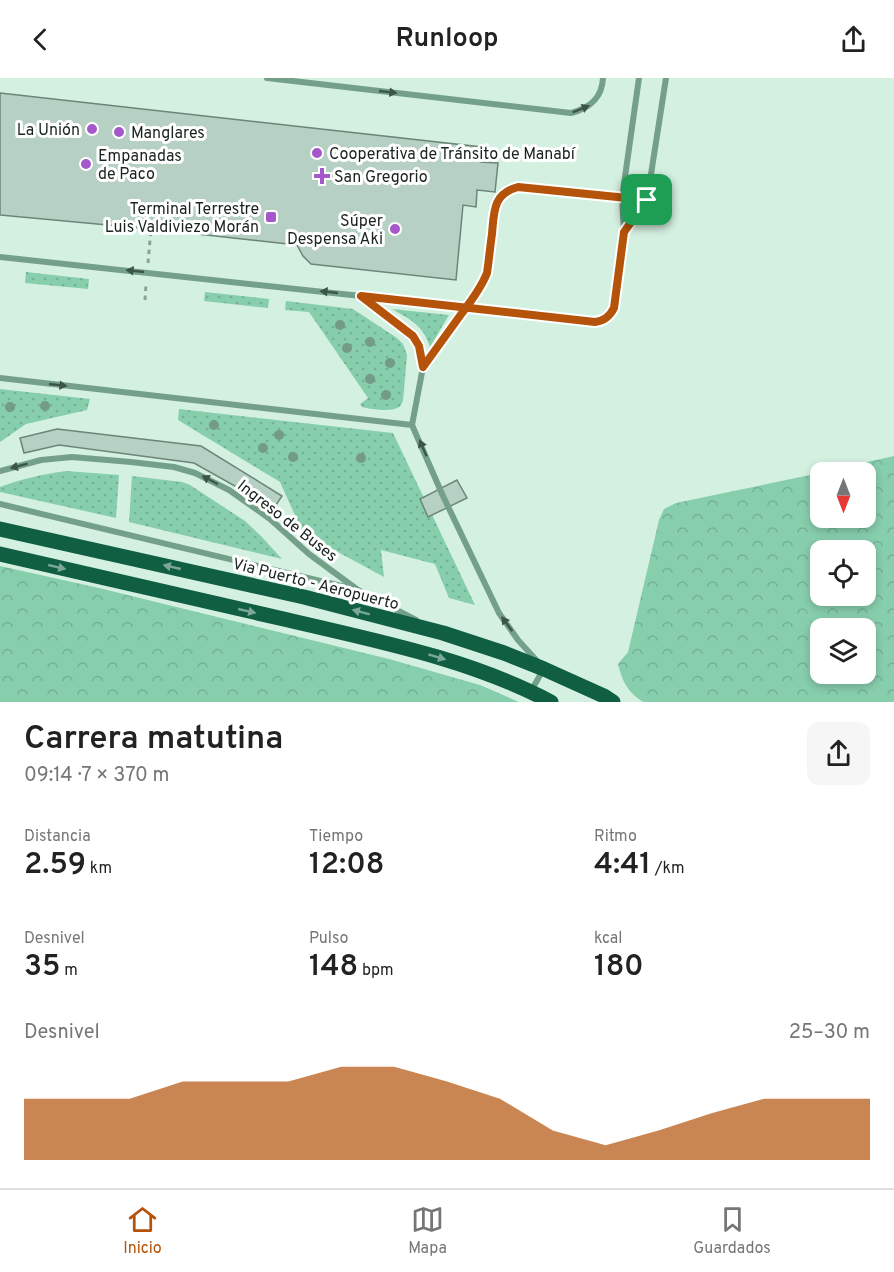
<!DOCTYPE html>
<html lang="es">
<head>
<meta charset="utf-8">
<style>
  :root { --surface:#fff; --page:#f6f6f6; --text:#222; --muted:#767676; --line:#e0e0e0; --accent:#b45309 }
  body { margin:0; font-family:Overpass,sans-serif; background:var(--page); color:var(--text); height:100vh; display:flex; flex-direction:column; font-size:22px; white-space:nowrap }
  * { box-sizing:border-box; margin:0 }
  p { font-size:20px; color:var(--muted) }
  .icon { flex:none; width:33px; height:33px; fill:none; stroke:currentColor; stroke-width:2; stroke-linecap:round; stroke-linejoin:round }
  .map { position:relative; height:624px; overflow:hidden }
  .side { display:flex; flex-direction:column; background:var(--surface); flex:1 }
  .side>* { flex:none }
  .needle { width:39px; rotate:180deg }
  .buttons { position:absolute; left:810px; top:384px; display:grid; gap:12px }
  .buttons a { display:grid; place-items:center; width:66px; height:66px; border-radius:12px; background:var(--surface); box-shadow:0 3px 9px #0003; font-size:30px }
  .pin { position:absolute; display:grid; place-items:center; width:51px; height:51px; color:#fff; margin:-26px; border-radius:12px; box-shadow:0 3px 9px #0006 }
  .round { display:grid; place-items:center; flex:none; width:63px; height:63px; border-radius:12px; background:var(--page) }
  .headline { display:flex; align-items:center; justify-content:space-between; height:102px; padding:0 24px }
  h1 { font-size:33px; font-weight:600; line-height:45px }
  .stats { display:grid; grid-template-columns:repeat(3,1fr); gap:9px; height:102px; padding:6px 24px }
  .stats div { display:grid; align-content:center }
  .stats b { font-size:30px; font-weight:600 }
  .stats small { font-size:16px; font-weight:400 }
  .stats p { font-size:16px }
  .chart { height:168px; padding:12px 24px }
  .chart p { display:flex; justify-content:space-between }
  .chart svg { width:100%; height:108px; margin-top:6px; fill:var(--accent); opacity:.7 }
  header { display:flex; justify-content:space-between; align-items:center; height:78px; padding:0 24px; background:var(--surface); font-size:27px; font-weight:600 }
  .menu { display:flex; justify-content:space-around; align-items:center; height:84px; border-top:2px solid var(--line); background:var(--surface); font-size:16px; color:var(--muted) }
  .menu a { display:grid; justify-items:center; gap:3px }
  .menu .current { color:var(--accent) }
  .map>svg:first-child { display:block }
  .grass { fill:url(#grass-dots) }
  .forest { fill:url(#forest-crowns); fill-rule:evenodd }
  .building { fill:#b6d1c3; stroke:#6c8578; stroke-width:1.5 }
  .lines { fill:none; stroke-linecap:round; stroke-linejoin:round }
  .path { stroke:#8da297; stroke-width:3; stroke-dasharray:4.5 4.5; stroke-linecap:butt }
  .service { stroke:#74a08a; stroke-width:6 }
  .primary { stroke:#105f43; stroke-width:15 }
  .tree { fill:#749a88 }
  .oneway { fill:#3d5549 }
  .oneway2 { fill:#7ca798 }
  .route-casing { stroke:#fff; stroke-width:12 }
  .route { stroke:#b45309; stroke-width:8 }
  .poi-dot { fill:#a558ca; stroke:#fff; stroke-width:2 }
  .labels { text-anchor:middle; stroke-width:6; stroke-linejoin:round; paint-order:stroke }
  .poi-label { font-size:16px; fill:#19231e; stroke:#fff; text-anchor:start }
  .street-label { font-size:16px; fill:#19231e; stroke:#fff }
</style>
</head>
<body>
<header><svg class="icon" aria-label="back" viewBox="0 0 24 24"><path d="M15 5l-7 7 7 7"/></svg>Runloop<svg class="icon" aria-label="share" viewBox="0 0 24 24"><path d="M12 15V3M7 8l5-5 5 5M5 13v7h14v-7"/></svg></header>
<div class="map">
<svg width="894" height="624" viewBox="0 0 894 624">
  <defs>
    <pattern id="grass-dots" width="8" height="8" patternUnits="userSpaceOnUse" patternTransform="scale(1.5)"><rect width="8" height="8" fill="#87cead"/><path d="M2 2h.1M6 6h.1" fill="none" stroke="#74b194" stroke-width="1.8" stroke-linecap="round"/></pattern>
    <pattern id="forest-crowns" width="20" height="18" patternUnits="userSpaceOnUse" patternTransform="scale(1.5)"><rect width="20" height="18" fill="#87cead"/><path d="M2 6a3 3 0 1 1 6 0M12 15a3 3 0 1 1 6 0" fill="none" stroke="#74b194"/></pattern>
  </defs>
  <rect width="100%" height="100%" fill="#d4f0e1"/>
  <!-- grass -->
  <path class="grass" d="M26,194L89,201L88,211L25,205Z
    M205,214L269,221L268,230L204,223Z
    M286,223L353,231L397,260L403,266L407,277L403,323C401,326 401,329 397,330C390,334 369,331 362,329L360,326L368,320L309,234L285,232Z
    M392,231L449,237L430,269C423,247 411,242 392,231Z
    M0,311L90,321L87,332L26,346L0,364Z
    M179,331L393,355L475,527L449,520L435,486L381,472L384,499L303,455L280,404L178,342Z
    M66,393L119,397L116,440L0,414V409C21,401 43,396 66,393Z
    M132,398L182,404L190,407L245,443L261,458L282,481L129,444Z"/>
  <!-- forest -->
  <path class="forest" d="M894,378V624H643C627,613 623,605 618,586L628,574L659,442L664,431L676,425L820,395V440H866V394H823ZM820,472H866V518H820ZM820,550H866V596H820Z
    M0,488L99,510L389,581L480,607L519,624H0Z"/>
  <!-- building -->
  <path class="building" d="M0,15L482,69L481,84L498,85L495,114L477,112L476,129L463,127L456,202L311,186L303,178L297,167L151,151L0,137Z
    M57,351L201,368L282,418L274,430L194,385L59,367L24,375L20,360Z
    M457,402L467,420L428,439L420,421Z"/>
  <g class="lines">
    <!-- path -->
    <path class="path" d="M148,185L151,151
      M145,222L146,206"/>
    <!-- service -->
    <path class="service" d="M267,0L571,35C590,30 602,20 603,0
      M624,153L647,122L666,0
      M0,179L361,218L408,253L413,258L419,268L423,289L412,347L443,418L499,535L518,562L538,584
      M362,218L595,244C604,243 610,238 613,230L624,154L622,120L639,0
      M423,289L477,216L487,195L494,131L500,120L512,111L518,109L647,122
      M0,300L412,347
      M0,393L41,382L72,379L131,384L174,389L195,395L229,412L270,441L309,476L358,512L416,542
      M0,426L354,511
      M531,613L543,592"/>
    <!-- primary -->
    <path class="primary" d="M0,451L304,519L443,555L504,575L544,591L604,618L613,624
      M0,476C96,498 192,520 288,542C377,563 470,581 551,624"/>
  </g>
  <!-- trees -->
  <g class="tree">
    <circle cx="340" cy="247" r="5"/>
    <circle cx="370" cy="264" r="5"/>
    <circle cx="347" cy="270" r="5"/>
    <circle cx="390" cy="285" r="5"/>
    <circle cx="370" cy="301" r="5"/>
    <circle cx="386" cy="317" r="5"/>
    <circle cx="45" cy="328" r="5"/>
    <circle cx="10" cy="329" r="5"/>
    <circle cx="214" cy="347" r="5"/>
    <circle cx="279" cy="357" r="5"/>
    <circle cx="263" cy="370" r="5"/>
    <circle cx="293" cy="379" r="5"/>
    <circle cx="361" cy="380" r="5"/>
  </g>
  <!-- one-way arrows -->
  <defs><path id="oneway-solid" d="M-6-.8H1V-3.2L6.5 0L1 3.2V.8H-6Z" transform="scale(1.5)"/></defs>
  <g class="oneway">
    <use href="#oneway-solid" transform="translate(388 14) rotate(6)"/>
    <use href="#oneway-solid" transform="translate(581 31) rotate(-22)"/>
    <use href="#oneway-solid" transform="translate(135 193) rotate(-174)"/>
    <use href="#oneway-solid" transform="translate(329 214) rotate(-174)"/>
    <use href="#oneway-solid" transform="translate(58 307) rotate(6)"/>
    <use href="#oneway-solid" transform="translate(423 370) rotate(-114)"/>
    <use href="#oneway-solid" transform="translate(19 388) rotate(165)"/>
    <use href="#oneway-solid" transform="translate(210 402) rotate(-152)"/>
    <use href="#oneway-solid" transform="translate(507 546) rotate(-126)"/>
  </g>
  <g class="oneway2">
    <use href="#oneway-solid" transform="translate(57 489) rotate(13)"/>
    <use href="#oneway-solid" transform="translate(172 489) rotate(-167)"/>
    <use href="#oneway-solid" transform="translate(247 533) rotate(13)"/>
    <use href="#oneway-solid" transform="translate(361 534) rotate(-165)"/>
    <use href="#oneway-solid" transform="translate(437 579) rotate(17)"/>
  </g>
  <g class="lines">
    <defs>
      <path id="route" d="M647,122L518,109C493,116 494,133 492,156C490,169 489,182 487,195C481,210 472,222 462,235C449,253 436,271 423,289L419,268L413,258L361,218L595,244C604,243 610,238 614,230L624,154L647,122"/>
    </defs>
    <!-- route casing -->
    <use href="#route" class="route-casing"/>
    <!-- route -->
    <use href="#route" class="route"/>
  </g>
  <!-- markers -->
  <g class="poi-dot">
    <circle cx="92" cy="51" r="6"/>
    <circle cx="119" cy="54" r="6"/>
    <circle cx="317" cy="75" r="6"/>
    <circle cx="86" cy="86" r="6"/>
    <path d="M319 89h6v6h6v6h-6v6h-6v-6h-6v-6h6z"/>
    <rect x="265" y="133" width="12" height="12" rx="3"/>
    <circle cx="395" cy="151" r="6"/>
  </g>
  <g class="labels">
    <!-- poi labels -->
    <g class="poi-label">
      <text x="80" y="57" text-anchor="end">La Unión</text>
      <text x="131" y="60">Manglares</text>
      <text x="329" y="81">Cooperativa de Tránsito de Manabí</text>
      <text x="98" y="83">Empanadas<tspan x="98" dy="18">de Paco</tspan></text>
      <text x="334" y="104">San Gregorio</text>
      <text x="259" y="136" text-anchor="end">Terminal Terrestre<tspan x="259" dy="18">Luis Valdiviezo Morán</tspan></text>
      <text x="383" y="148" text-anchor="end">Súper<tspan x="383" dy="18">Despensa Aki</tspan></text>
    </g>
    <!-- street labels -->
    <g class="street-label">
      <text transform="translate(288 442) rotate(38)" y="6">Ingreso de Buses</text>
      <text transform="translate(316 505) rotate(14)" y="6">Via Puerto - Aeropuerto</text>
    </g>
  </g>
</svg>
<div class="buttons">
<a><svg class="needle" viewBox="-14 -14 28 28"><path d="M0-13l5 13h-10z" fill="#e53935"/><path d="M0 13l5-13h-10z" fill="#767676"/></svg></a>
<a><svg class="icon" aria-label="locate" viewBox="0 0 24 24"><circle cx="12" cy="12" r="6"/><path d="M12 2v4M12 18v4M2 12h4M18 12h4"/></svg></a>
<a><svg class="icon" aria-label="layers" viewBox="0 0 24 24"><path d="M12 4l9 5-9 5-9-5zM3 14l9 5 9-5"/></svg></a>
</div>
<div class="pin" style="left:647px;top:122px;background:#1e9e55"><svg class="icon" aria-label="arrive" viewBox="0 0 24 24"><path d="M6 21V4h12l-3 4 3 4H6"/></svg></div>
</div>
<section class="side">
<div class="headline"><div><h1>Carrera matutina</h1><p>09:14 · 7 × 370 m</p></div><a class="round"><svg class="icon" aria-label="share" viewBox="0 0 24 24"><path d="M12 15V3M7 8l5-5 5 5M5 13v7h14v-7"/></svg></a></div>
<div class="stats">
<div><p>Distancia</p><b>2.59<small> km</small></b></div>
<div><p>Tiempo</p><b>12:08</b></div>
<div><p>Ritmo</p><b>4:41<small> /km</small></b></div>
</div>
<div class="stats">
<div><p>Desnivel</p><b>35<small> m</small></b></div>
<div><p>Pulso</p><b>148<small> bpm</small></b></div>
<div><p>kcal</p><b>180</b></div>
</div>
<div class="chart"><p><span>Desnivel</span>25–30 m</p>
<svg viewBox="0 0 160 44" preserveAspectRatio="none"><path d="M0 44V19L10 19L20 19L30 12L40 12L50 12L60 6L70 6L80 12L90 19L100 32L110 38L120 32L130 25L140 19L150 19L160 19V44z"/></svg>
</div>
</section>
<nav class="menu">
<a class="current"><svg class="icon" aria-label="home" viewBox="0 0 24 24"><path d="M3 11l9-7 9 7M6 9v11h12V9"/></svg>Inicio</a>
<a><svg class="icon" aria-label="map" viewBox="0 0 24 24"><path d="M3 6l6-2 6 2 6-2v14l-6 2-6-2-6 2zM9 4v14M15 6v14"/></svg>Mapa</a>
<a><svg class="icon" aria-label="saved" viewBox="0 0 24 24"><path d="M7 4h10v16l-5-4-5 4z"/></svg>Guardados</a>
</nav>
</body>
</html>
